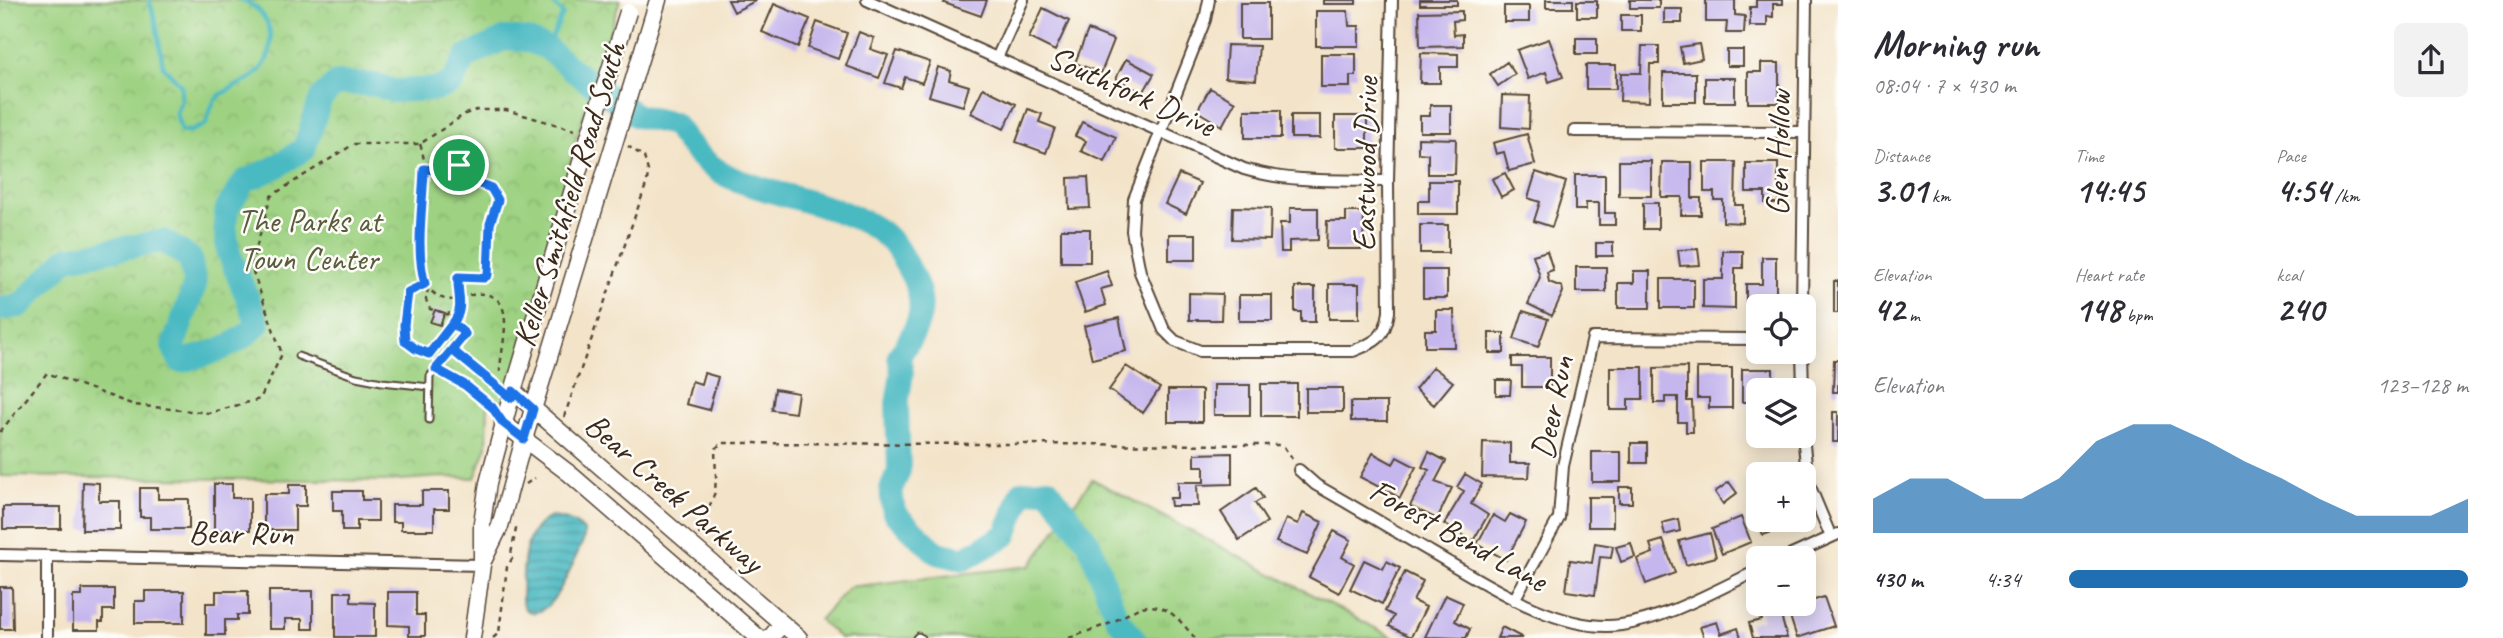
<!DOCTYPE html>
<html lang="en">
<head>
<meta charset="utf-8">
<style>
  :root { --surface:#fff; --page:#f2f2f3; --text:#2b2b33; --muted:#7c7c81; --accent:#1f6fb2 }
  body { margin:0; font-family:Caveat,sans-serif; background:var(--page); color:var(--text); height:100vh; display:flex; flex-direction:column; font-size:26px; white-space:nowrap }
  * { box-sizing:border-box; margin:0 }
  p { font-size:23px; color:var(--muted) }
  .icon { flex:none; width:38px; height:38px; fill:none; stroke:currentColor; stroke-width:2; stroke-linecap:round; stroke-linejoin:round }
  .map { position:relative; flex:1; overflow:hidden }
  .panel { display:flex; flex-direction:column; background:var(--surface); width:665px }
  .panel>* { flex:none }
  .fabs { position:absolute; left:1746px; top:294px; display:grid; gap:14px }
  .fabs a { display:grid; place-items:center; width:70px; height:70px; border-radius:10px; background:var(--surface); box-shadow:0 4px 18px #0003; font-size:35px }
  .pin { position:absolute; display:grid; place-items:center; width:60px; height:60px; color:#fff; margin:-30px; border:4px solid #fff; border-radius:50%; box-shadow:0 2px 7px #0007 }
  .round { display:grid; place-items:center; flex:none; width:74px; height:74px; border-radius:10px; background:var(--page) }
  .head { display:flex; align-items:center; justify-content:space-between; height:119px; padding:0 35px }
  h1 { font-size:38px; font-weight:700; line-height:52px }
  .figures { display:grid; grid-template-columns:repeat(3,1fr); gap:10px; height:119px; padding:7px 35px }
  .figures div { display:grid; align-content:center }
  .figures b { font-size:35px; font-weight:700 }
  .figures small { font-size:19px; font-weight:400 }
  .figures p { font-size:19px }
  .chart { height:196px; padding:14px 35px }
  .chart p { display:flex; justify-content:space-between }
  .chart svg { width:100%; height:126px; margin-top:7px; fill:var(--accent); opacity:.7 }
  ul { padding:0 35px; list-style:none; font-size:23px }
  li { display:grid; grid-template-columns:112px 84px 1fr; align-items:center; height:52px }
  li i { height:18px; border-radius:9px; background:var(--accent) }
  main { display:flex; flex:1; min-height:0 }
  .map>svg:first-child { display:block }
  .grass { fill:url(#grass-tufts); stroke:#6c7e50; stroke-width:2 }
  .park { fill:url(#park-crowns); stroke:#6c7e50; stroke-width:2 }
  .water { fill:url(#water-rules); stroke:#427270; stroke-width:2 }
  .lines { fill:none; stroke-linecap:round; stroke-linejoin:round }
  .stream { stroke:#4ab9c2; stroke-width:4.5 }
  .river { stroke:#4ab9c2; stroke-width:24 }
  .building { fill:#c5b6ed }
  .lane-casing { stroke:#574638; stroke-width:9 }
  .street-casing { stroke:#574638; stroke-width:14 }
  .secondary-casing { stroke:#574638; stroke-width:19 }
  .path { stroke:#574638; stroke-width:2.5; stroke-dasharray:5 5; stroke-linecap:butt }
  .lane { stroke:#fff; stroke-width:5 }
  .street { stroke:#fff; stroke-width:10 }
  .secondary { stroke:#fff; stroke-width:16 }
  .secondary-bridge-casing { stroke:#574638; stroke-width:19; stroke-linecap:butt }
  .secondary-bridge { stroke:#fff; stroke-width:16 }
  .route-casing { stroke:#fff; stroke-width:14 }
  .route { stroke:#1a73e8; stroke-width:9 }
  .labels { text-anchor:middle; stroke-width:5; stroke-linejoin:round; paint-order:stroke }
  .street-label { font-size:33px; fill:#3b2a1e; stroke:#fdfcf7 }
  .park-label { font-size:33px; fill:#595c3c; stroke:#fdfcf7 }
</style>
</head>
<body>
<main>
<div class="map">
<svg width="1838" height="638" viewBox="0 0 1838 638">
  <defs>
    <pattern id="grass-tufts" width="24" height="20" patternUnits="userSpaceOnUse" patternTransform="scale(1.75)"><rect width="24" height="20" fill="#9ed282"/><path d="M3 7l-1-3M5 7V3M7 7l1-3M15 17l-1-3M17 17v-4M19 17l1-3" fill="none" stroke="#89b470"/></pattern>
    <pattern id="park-crowns" width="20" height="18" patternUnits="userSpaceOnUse" patternTransform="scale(1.75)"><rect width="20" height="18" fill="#9ed282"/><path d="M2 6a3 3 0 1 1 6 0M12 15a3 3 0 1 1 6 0" fill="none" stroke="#89b470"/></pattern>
    <pattern id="water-rules" width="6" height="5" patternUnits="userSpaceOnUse" patternTransform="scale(1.75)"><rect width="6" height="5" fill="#4ab9c2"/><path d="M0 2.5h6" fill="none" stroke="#3f979d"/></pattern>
  </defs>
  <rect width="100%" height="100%" fill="#fdfcf7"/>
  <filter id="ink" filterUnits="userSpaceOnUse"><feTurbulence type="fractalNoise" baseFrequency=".0143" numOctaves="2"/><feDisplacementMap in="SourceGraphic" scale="14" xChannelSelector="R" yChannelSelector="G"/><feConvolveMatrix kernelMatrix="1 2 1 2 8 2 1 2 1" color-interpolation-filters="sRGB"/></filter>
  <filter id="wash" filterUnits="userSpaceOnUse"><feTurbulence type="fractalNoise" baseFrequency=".00686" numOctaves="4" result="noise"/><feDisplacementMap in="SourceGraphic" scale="28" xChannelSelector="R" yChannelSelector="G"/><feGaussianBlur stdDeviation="1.57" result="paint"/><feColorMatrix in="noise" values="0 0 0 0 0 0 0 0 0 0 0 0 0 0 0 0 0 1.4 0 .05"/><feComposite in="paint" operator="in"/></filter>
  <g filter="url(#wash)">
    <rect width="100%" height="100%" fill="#f3e3c8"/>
    <!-- grass -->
    <path class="grass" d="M1092,479L1394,638H840L819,620L849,587L1030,566Z"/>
    <!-- park -->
    <path class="park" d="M0,0H620L575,142L544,286L513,401L488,400L487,446L475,478L442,477L387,481L0,476Z"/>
    <!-- water -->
    <path class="water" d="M551,517C564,518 575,521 584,531V539C575,556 555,616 532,612C525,612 523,608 522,602C523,574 520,529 551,517Z"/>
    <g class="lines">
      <!-- stream -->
      <path class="stream" d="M149,0L156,23L163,66L181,85V100L176,113L181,131H191L206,124C208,116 211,104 217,98C227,88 244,84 255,75C281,53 274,10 241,0
        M547,48L563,14L550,0"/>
      <!-- river -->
      <path class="river" d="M0,309L20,306L67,258L163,241L190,258L195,285L173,346L180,361C208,355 239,346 258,324L228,251L225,224L227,208L245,181L274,168L304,149L321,98L337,83L377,85L393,91L436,89L452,83L466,57L506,38L526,40L547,48L575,72L637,116L674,124C688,146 708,168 732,178C775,197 860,207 891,241C898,248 903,259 908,268C930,304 921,324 899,356L902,373L897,404L899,471L891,489L894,513L937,553L964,559L1006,535L1022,492L1048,489L1089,543L1117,618L1134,638"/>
    </g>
    <g id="blocks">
      <!-- building -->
      <path class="building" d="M728,0H757L734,12Z
        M946,0H987L981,16L944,3Z
        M1323,0H1356V4H1323Z
        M1420,0H1457V5H1420Z
        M1546,0H1573V8H1546Z
        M1630,0H1659V8H1630Z
        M1706,0H1735V15L1745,16L1744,33H1726L1727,22H1706Z
        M1756,0H1783V4H1773V17L1767,16V26H1750V7H1756Z
        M1577,1H1597V17H1577Z
        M1240,3H1268V39H1240Z
        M774,4L810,19L798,47L762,32Z
        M1504,6H1529V22H1504Z
        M1043,8L1069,21L1055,51L1029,38Z
        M1664,9H1682V23H1664Z
        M1316,11H1348L1349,26H1359V46H1316Z
        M1462,11V20L1453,21L1454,35L1463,34V46L1420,47L1419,12Z
        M1621,15H1641V31H1621Z
        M817,22L847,33L838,59L808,48Z
        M1088,30L1114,40L1101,73L1075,63Z
        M859,32L874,38L870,49L888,55L879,78L846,66Z
        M1576,38H1597V54H1576Z
        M1549,39L1563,77L1549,82L1546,72L1528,79L1517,50Z
        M1699,44L1702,59L1683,63L1680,47Z
        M1227,45L1259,46L1256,80L1225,78Z
        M1642,46H1659V64H1650L1649,102L1620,101L1621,73H1641Z
        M1727,50H1743V66H1727Z
        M897,51L930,62L922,83L905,77L901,88L885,83Z
        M1421,53L1458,54V67H1440V83H1420Z
        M1321,54H1356V76H1350V87H1321Z
        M1126,59L1154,74L1143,93L1116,78Z
        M1507,62L1515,74L1498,86L1490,74Z
        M1761,63H1779V103H1748V72H1761Z
        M1586,65H1616V89H1586Z
        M938,67L951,71L949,80L969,86L963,106L929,96Z
        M1663,73H1696V102H1663Z
        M1705,78H1735V102H1705Z
        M983,88L1016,104L1004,129L971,113Z
        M1210,88L1235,102L1222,126L1197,111Z
        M1502,95L1530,96L1529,129L1501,127Z
        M1430,105H1451V132H1420V116H1430Z
        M1028,109L1042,114L1039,122L1055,128L1046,153L1016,142Z
        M1245,110H1281V138H1245Z
        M1291,115H1320V138H1291Z
        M1335,116H1367V148H1335Z
        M1082,122L1116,137L1105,162L1081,151L1086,141L1075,136Z
        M1527,134L1535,164L1509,171L1504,152L1496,154L1493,143Z
        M1418,138L1456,139L1455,174H1428V154L1418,153Z
        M1619,161H1651V196H1619Z
        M1662,162H1692V198H1701V215H1681L1682,197H1661Z
        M1704,162H1736L1735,205H1743V223L1723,222V200H1714V192H1704Z
        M1746,163H1778V203H1765V192H1746Z
        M1536,172L1566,182L1552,227L1534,221L1540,202L1528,198Z
        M1505,173L1514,190L1501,197L1492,179Z
        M1179,174L1200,183L1186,214L1165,204Z
        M1575,175H1605V213H1615V225H1599V203H1586V210H1575Z
        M1088,177L1090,208L1069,209L1068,178Z
        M1429,181H1458V214H1418V201H1429Z
        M1643,203H1658V229H1643Z
        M1233,207L1271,208L1270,240L1232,239Z
        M1290,208H1318V240L1289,241V252H1281L1280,223H1290Z
        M1346,212H1364L1363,249H1326L1327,221H1346Z
        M1420,225H1448V253H1420Z
        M1061,229H1090V262H1061Z
        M1169,234H1196V260H1169Z
        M1596,243H1613V256H1596Z
        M1698,249L1700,265L1680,266L1678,250Z
        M1547,251L1553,270L1547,272L1549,282L1562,287L1563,292L1552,316L1528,304L1540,277L1533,255Z
        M1723,251H1743V268H1735V309L1703,308V279H1723Z
        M1762,257H1776V306L1746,308V284H1762Z
        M1576,267H1606V292H1576Z
        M1423,270H1447V298H1423Z
        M1107,271L1112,286L1101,289L1106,305L1085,312L1075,282Z
        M1634,271H1650V308H1618V283H1634Z
        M1661,279H1694V308H1661Z
        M1834,281H1838V313H1834Z
        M1329,284H1359V319H1329Z
        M1295,287H1315V322H1301V312H1295Z
        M1189,293L1222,294L1221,320H1189Z
        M1239,295H1272V321H1239Z
        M435,310L445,313L440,325L430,322Z
        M1436,310H1454L1455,347H1425V330H1436Z
        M1523,311L1548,319L1538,347L1514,339Z
        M1119,318L1126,351L1092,359L1084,326Z
        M1489,333H1504V353H1489Z
        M1512,357H1550V387H1522V367H1512Z
        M1834,360H1838V392H1833Z
        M1126,366L1160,388L1143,413L1109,390Z
        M1433,367L1453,382L1434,405L1415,389Z
        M1610,367H1643V399H1628V410H1610Z
        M1687,367V401H1692L1693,432H1686V422H1678V397H1665V403H1654V368Z
        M1697,368H1732V408H1709V398H1697Z
        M1742,369H1773V390H1759V412H1754V402H1742Z
        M704,373L718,377L709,410L686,404L692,381L701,384Z
        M1496,380H1511L1510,395H1496Z
        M1261,384H1297V416H1261Z
        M1214,385H1250V415H1214Z
        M1306,388H1343V412H1306Z
        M775,389L798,393L795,413L772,410Z
        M1168,390H1202V422H1168Z
        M1351,402H1387V421H1351Z
        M1833,412H1838V442H1833Z
        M1483,442L1510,443V463H1530L1529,478L1482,477Z
        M1631,443H1647V463H1631Z
        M1429,452L1446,461L1435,482L1452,488L1437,519L1410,506L1429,470L1422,467Z
        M1592,452H1621V482H1592Z
        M1232,453V484L1197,485L1198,506H1171L1170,498H1178V482H1204V466H1195V454Z
        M1373,453L1393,464L1397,457L1416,467L1400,498L1360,477Z
        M1465,474L1482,484L1471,504L1488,515L1473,541L1444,524L1464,491L1457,487Z
        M83,482L99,483V501H120V530H82Z
        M1729,482L1737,493L1723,504L1715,492Z
        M214,484H232V498H250V530H214Z
        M289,485H306V506H295V530H264V494H289Z
        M1619,487H1632V503H1619Z
        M140,488H158V499H189V529H150V517H140Z
        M1256,488L1263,498L1255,503L1267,522L1239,540L1221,512Z
        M333,491H362V500H378V521H357V531H342V511H333Z
        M422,491H449V509H434V530H401V522H392V505H422Z
        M1588,497H1613V527H1588Z
        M1759,506V520H1795L1796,524L1763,535L1753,508Z
        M3,507H61V529H3Z
        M1303,513L1322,522L1307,555L1276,542L1286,519L1298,524Z
        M1510,514L1526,522L1506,560L1477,544L1493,515L1505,522Z
        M1741,517L1751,542L1722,554L1712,529Z
        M1678,519L1680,531L1665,535L1662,523Z
        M1334,531L1351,540L1342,557L1354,564L1339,593L1309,577Z
        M1710,533L1716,557L1686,565L1679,541Z
        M1663,540L1675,573L1646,584L1637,559L1653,553L1650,544Z
        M1595,543L1613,546L1611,558L1600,557L1595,595L1566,591L1570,560L1592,563Z
        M1631,543L1635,557L1621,562L1616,547Z
        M1364,560L1383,569L1387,561L1400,568L1382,604L1350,589Z
        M1405,572L1423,581L1413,601L1426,607L1411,637L1389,626L1394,616L1385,611Z
        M0,587H12L13,629H0Z
        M82,589H114V610H103V622H99V630H73V596H82Z
        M145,591H184V623H135V601H145Z
        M216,591H248V615H237V620H225V635H206V603H216Z
        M269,591H313V629H302V619H285V629H269Z
        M335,592H351V602L375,603V637H335Z
        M388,592H416V615H425V636H409V626L388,625Z
        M1445,595L1463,603L1455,621L1470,629L1466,638L1425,637Z
        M1824,597L1834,626L1797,638L1786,604H1802Z
        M1778,604L1787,638H1753L1749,623L1762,620L1758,605Z
        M1717,622L1721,634L1738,628L1741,638H1704L1700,627Z
        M1502,627L1523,638H1497Z"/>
    </g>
  </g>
  <g filter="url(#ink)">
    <use href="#blocks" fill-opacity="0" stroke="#574638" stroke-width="2"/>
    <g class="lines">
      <defs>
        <path id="lane" d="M452,350L508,396
          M298,356L356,377L382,382L430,387
          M436,369C461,383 485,396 502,420
          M429,420L430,376L465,334
          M916,638L918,636L922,638"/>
        <path id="street" d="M867,0L1244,169C1290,183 1340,180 1388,181
          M1209,0L1205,20L1134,199L1132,231L1140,272L1164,330L1175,341L1200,351H1353C1376,342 1385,338 1389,312L1388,181L1392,0
          M997,58L1023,0
          M1574,131L1803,132
          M1802,306L1806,0
          M1802,352L1803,390
          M1803,436L1808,482L1831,537
          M1299,470L1316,485C1355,507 1393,530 1431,552C1483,582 1559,634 1621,625C1669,618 1715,590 1759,570
          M0,555L482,565
          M1785,558L1838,534
          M1514,600L1559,518L1563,466L1593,338L1759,339
          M47,638V556"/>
        <path id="secondary" d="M652,20L658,0
          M513,391L799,638
          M503,423L570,474L759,638
          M484,559L500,526L524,439L606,170
          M472,638L482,565V523L488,483L508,408L582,159
          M770,638L782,624"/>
      </defs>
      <!-- lane casing -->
      <use href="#lane" class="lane-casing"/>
      <!-- street casing -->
      <use href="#street" class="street-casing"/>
      <!-- secondary casing -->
      <use href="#secondary" class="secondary-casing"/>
      <!-- path -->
      <path class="path" d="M420,144C435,188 412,239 425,284L408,292L404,325L405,341L416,349L429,354L453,323L459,329
        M424,169C441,172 444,165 459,165L467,179L491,188L498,199L490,224L488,275L484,278L458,277C457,295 465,308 453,323
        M425,284C452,319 470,282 495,298C514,310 500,351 500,372
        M428,288L426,300L430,309L445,313V315L460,309
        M564,417L647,182L648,171L644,157L628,146
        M0,432L47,373L134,405L209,413L260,399L282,354L251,266L271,196L354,144H420L465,114L477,110H506L575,130
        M526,484L535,478
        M699,535L715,492L716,477L715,449L722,443L1279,445L1284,447L1294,462
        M493,638L499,633L507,567L512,559L511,554L517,524
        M1069,638L1111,623L1140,607C1168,602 1179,620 1195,638"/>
      <!-- lane -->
      <use href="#lane" class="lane"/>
      <!-- street -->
      <use href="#street" class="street"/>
      <!-- secondary -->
      <use href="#secondary" class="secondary"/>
      <defs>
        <path id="secondary-bridge" d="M582,159L628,12
          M606,170L652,20"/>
      </defs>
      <!-- secondary-bridge casing -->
      <use href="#secondary-bridge" class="secondary-bridge-casing"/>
      <!-- secondary-bridge -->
      <use href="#secondary-bridge" class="secondary-bridge"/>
    </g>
  </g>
  <g class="lines" filter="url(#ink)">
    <defs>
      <path id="route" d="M459,165L467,179L491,188L498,200L490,224L488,275L484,278L458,277C457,295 465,308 453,323L465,334L436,369L465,385L492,407L503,423L524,439L533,409L513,391L511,398L452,350L465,334L453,323L429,354L416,349L405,341L404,325L408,292L425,284C415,249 423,205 424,169C441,172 444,165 459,165"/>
    </defs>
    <!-- route casing -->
    <use href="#route" class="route-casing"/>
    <!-- route -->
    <use href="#route" class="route"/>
  </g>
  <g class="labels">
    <!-- street labels -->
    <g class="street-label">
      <text transform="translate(1132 90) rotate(24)" y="12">Southfork Drive</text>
      <text transform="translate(1777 153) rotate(-89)" y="12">Glen Hollow</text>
      <text transform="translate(1364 164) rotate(-89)" y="12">Eastwood Drive</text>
      <text transform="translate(568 194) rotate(-73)" y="12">Keller Smithfield Road South</text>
      <text transform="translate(1551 407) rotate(-78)" y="12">Deer Run</text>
      <text transform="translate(675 492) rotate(41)" y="12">Bear Creek Parkway</text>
      <text transform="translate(241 532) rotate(1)" y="12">Bear Run</text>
      <text transform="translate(1459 534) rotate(29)" y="12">Forest Bend Lane</text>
    </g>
    <!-- park labels -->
    <g class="park-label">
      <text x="309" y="232">The Parks at<tspan x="309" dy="38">Town Center</tspan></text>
    </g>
  </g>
</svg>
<div class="fabs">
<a><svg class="icon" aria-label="locate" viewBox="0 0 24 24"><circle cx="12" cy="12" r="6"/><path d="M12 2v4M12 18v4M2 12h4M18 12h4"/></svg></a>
<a><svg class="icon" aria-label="layers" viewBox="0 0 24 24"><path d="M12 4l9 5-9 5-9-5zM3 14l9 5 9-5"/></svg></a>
<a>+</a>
<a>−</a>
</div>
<div class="pin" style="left:459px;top:165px;background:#1e9e55"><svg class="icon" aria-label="arrive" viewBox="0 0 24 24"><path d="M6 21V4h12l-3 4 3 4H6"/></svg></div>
</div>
<section class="panel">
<div class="head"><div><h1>Morning run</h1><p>08:04 · 7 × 430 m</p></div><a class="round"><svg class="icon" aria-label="share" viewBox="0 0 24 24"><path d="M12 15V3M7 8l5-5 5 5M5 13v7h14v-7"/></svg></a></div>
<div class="figures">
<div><p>Distance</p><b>3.01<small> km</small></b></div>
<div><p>Time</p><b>14:45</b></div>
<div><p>Pace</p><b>4:54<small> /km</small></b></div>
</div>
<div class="figures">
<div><p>Elevation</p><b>42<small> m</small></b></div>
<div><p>Heart rate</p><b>148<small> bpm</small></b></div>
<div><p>kcal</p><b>240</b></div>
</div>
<div class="chart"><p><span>Elevation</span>123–128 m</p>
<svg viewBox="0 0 160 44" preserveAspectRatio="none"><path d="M0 44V32L10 25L20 25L30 32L40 32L50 25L60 12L70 6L80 6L90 12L100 19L110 25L120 32L130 38L140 38L150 38L160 32V44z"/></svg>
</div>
<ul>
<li><b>430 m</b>4:34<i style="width:100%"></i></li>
</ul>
</section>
</main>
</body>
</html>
